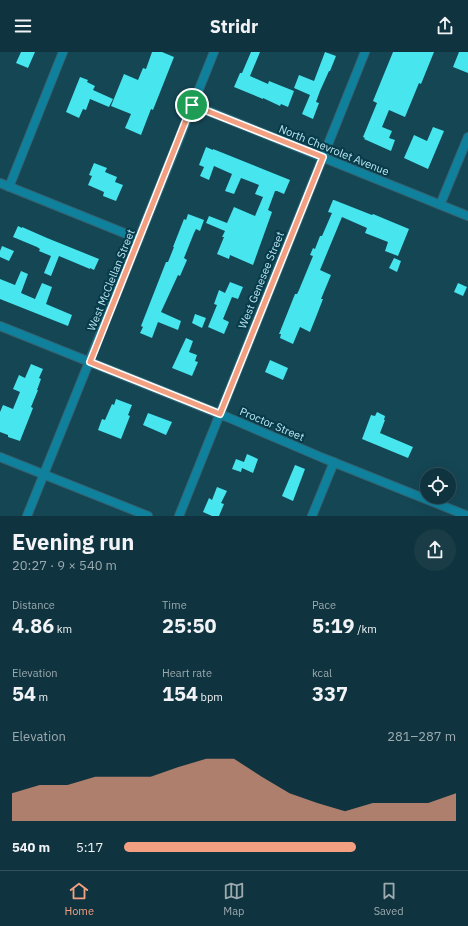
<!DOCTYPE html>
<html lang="en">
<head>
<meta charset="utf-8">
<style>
  :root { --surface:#10343f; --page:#193c46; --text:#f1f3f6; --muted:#9caab0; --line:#304f59; --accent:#f3a082 }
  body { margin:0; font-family:"IBM Plex Sans",sans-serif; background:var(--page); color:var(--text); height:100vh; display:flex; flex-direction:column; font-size:15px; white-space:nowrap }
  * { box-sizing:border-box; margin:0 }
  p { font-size:13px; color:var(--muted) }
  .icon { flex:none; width:22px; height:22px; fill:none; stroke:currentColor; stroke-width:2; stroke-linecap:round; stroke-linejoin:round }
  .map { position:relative; height:464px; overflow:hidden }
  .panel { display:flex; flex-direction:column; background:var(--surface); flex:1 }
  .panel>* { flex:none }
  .controls { position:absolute; left:420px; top:416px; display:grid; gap:8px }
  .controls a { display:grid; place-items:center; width:36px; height:36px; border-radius:50%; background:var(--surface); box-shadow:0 4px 16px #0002,0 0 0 1px var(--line); font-size:20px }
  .pin { position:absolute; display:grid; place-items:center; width:34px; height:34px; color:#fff; margin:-17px; border:2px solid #fff; border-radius:50%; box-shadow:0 1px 4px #0007 }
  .round { display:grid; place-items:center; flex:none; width:42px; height:42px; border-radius:21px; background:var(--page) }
  .summary { display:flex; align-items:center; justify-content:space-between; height:68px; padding:0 12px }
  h1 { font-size:22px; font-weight:800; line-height:30px }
  .metrics { display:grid; grid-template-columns:repeat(3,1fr); gap:6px; height:68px; padding:4px 12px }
  .metrics div { display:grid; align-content:center }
  .metrics b { font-size:20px; font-weight:800 }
  .metrics small { font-size:11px; font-weight:400 }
  .metrics p { font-size:11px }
  .chart { height:112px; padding:8px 12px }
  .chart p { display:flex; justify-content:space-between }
  .chart svg { width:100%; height:72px; margin-top:4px; fill:var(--accent); opacity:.7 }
  ul { padding:0 12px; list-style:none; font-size:13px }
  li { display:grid; grid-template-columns:64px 48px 1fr; align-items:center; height:30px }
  li i { height:10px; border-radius:5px; background:var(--accent) }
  header { display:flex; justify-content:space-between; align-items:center; height:52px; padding:0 12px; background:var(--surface); font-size:18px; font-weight:800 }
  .tab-bar { display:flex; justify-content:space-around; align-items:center; height:56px; border-top:1px solid var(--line); background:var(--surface); font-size:11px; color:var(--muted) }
  .tab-bar a { display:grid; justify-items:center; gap:2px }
  .tab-bar .on { color:var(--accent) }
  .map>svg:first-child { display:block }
  .building { fill:#47e5ee }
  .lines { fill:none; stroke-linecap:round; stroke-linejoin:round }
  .street-casing { stroke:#336371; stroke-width:10 }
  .street { stroke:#10819d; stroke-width:8 }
  .route-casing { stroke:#fff; stroke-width:8 }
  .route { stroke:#f3a082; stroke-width:5 }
  .labels { text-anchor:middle; stroke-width:4; stroke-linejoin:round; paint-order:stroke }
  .street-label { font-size:11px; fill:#bce6f4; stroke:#063b49 }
</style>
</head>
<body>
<header><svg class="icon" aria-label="menu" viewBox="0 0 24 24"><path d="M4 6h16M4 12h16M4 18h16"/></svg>Stridr<svg class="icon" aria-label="share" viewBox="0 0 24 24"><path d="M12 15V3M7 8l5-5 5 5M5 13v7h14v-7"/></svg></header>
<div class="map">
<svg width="468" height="464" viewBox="0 0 468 464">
  <rect width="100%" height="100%" fill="#154654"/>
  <!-- building -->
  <path class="building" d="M21,0H35L28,16L16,11Z
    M152,0H162L174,5L153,58L151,57L141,83L125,76L131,62L111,54L124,22L138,28L143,16L146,17Z
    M251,0H260L250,24L268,32L269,29L294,39L288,55L281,52L280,54L263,46V47L234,35L240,21H242Z
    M325,0L336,4L330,19H329L320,39L316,50L319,51L313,67L302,62L310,43L294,36L299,23L314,29Z
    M393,0H434L421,32L419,31L405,65L389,58L382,75L392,79L389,86L395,88L391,99L364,87L365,86L363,85L377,51L373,49Z
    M459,0H468V21L453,15Z
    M80,25L88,28L87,30L95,34L93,38L113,47L109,55L90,47L86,58L83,57L79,66L66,60Z
    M433,75L444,79L428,117L404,106L414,83L427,89Z
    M206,95L213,98V97L290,128L284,142L277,139H275L268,158L272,160L253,213L230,203L229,207L217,202L224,185H222L225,179L206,171L209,164L227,171L234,155L255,164L263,145L255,142L259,133L241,126L234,142L225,139L232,122L214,114L209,128L200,124L204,115L199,113Z
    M94,111L107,116L105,120L117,125L115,130L123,133L116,149L103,144L104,140L88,133L92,124L89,123Z
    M333,148H334L372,163L373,162L409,177L398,204L385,199L388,190L365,181L367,176L342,165L320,218L331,223L321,247H323L316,265L310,280L300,275L293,292L280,286L281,282H279L295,242H297L299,238L313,204L310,203L313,196L315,197L320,184H322L332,161L328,160Z
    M188,162L204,168L200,179L196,177L194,181L184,206L187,208L180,224L178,223L161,260L181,269L178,278L158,270L152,286L140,281L143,275L141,274L166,210H168L174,195H173L184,167L186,168Z
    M18,174L22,176V175L47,186L99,207L94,218L90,216V217L59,204L51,224L44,221L51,204L39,199L40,197L37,195L13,185Z
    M2,194L14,199L9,209L0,205V199Z
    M394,206L401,209L397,220L389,216Z
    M21,219L28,222L21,241L35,247L42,231L52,235L46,252L72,263L68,274L0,247V227L15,233Z
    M230,230L243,235L238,247L232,245L223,267L229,270L224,282L208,275L217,253L214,252L219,238L225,241Z
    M458,231L467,235L463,244L454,240Z
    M195,262L206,266L202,276L192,271Z
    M186,286L193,289L189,300L197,303L195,309L198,310L192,324L172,316Z
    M270,308L288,316L283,328L265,320Z
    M31,312L43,317L39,326L41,327L37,338H38L31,355L33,356L20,389L8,385V383L0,380V360L3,353L13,357L20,340L13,337L19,323L25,326Z
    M116,347L132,353L128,363L130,364L121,387L98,378L102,367L105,368L112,352L114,353Z
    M377,360L385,364L384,368H385L380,381L413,395L408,406L362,387L371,363L375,364Z
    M148,361L172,370L166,383L143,373Z
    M247,402L258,407L253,421L242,416L241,420L232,417L236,407L244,410Z
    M295,413L305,417L293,449L282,444Z
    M217,435L227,439L221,451L224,452L219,464H212L203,460L209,446L212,448Z"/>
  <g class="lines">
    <defs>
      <path id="street" d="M193,53L468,164
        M0,131L139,187
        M9,135L63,0
        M440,153L468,85
        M0,274L227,365L323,406L468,464
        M0,405L148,464
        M27,464L214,0
        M179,464L365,0
        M312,464L334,410"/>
    </defs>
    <!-- street casing -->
    <use href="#street" class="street-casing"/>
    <!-- street -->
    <use href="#street" class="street"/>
  </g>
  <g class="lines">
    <defs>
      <path id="route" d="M192,53L323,105L220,362L90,310Z"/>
    </defs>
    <!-- route casing -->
    <use href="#route" class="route-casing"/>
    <!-- route -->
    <use href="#route" class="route"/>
  </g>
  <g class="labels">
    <!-- street labels -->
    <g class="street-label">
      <text transform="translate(334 98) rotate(22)" y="4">North Chevrolet Avenue</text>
      <text transform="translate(111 228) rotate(-68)" y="4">West McClellan Street</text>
      <text transform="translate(261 228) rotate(-68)" y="4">West Genesee Street</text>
      <text transform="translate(272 372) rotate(23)" y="4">Proctor Street</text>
    </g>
  </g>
</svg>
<div class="controls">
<a><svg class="icon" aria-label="locate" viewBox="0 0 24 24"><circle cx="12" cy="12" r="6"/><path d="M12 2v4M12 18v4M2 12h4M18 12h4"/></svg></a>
</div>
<div class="pin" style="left:192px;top:53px;background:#1e9e55"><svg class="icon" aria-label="arrive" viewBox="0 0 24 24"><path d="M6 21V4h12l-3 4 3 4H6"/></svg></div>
</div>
<section class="panel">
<div class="summary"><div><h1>Evening run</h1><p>20:27 · 9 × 540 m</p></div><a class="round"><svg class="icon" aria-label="share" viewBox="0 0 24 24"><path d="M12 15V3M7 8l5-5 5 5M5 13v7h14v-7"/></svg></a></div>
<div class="metrics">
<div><p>Distance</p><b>4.86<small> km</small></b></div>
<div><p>Time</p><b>25:50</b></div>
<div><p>Pace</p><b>5:19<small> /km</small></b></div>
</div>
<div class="metrics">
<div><p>Elevation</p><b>54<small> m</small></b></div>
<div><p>Heart rate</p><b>154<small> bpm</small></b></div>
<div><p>kcal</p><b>337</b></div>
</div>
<div class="chart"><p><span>Elevation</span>281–287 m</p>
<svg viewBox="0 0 160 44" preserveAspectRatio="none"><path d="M0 44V27L10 22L20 22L30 17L40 17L50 17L60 11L70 6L80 6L90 17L100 27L110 33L120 38L130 33L140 33L150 33L160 27V44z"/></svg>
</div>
<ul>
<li><b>540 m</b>5:17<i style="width:70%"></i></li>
</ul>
</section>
<nav class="tab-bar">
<a class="on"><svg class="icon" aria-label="home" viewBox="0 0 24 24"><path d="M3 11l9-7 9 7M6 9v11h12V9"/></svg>Home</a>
<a><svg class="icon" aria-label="map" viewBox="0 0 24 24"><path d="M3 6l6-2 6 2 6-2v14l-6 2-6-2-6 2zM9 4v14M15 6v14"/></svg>Map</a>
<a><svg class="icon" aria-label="saved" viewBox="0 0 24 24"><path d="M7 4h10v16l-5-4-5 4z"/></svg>Saved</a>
</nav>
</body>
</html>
